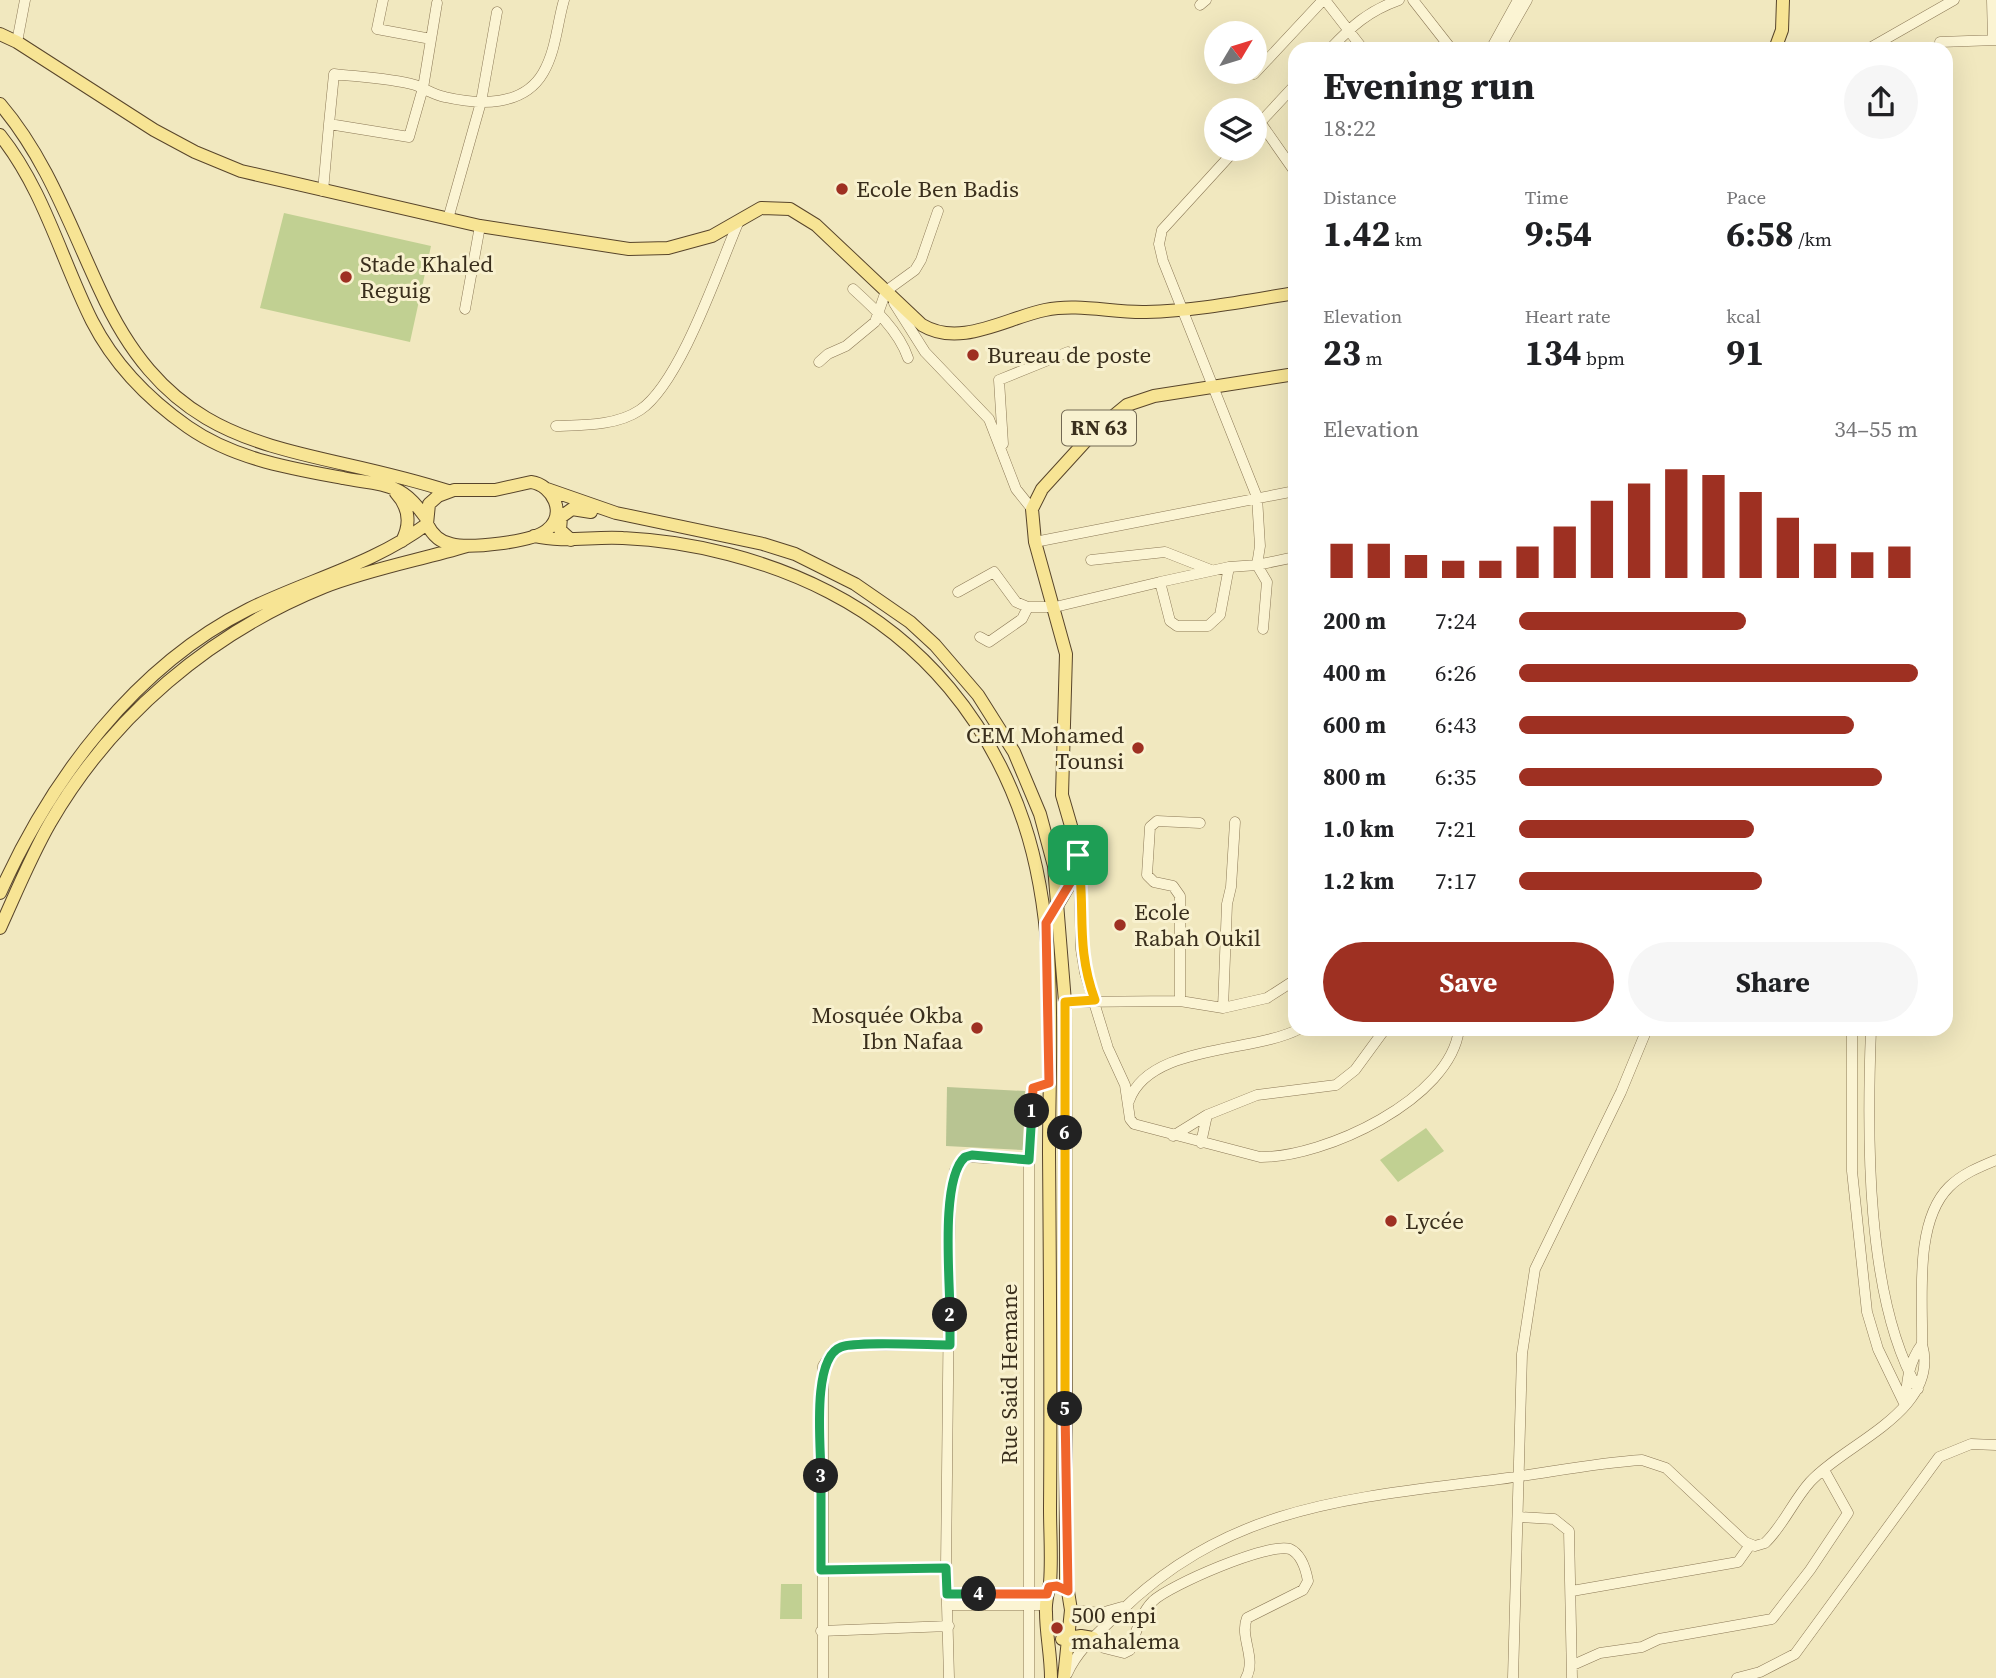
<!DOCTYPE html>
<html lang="en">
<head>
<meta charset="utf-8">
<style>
  :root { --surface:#fff; --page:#f6f6f6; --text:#202124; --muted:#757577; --accent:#9e3022 }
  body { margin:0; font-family:"Source Serif 4",serif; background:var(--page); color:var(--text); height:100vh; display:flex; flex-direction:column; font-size:26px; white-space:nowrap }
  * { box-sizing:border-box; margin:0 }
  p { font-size:23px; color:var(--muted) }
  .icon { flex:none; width:38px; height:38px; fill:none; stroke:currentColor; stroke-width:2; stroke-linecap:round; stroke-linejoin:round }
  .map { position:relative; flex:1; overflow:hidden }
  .sheet { position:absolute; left:1288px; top:42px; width:665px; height:994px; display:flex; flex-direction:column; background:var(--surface); border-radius:21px; box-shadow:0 7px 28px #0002 }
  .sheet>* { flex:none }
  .needle { width:46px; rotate:52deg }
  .controls { position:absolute; left:1204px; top:21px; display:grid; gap:14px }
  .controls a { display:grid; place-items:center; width:63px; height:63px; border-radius:50%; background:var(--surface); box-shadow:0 7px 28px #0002; font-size:35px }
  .pin { position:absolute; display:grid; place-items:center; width:60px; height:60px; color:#fff; margin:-30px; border-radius:14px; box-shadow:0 4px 10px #0006 }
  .km { position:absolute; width:35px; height:35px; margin:-18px; border-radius:50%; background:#222; color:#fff; font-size:19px; line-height:35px; text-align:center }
  .round { display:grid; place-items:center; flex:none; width:74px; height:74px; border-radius:37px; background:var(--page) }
  .summary { display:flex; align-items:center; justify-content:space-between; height:119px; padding:0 35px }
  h1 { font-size:38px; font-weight:700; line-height:52px }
  .metrics { display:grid; grid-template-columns:repeat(3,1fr); gap:10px; height:119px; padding:7px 35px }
  .metrics div { display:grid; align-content:center }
  .metrics b { font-size:35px; font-weight:700 }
  .metrics small { font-size:19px; font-weight:400 }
  .metrics p { font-size:19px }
  .chart { height:196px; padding:14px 35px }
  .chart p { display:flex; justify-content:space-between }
  .chart svg { width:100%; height:126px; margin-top:7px; stroke:var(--accent); stroke-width:6 }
  .cta { display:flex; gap:14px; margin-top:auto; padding:14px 35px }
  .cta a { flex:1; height:80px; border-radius:42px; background:var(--accent); color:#fff; font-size:28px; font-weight:700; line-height:80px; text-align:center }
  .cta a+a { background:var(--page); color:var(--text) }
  ul { padding:0 35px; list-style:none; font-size:23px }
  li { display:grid; grid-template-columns:112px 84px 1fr; align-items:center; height:52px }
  li i { height:18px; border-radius:9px; background:var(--accent) }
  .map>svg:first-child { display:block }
  .green { fill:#c1d092 }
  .cemetery { fill:#b8c492 }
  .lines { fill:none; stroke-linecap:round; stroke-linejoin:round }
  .minor-casing { stroke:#8b7856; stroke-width:11 }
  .major-casing { stroke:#58452b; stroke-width:14 }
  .minor { stroke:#fbf4d3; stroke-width:10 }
  .major { stroke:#f7e494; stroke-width:12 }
  .split-1-casing { stroke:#fff; stroke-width:14 }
  .split-2-casing { stroke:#fff; stroke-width:14 }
  .split-3-casing { stroke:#fff; stroke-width:14 }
  .split-4-casing { stroke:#fff; stroke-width:14 }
  .split-5-casing { stroke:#fff; stroke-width:14 }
  .split-6-casing { stroke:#fff; stroke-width:14 }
  .split-7-casing { stroke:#fff; stroke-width:14 }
  .split-1 { stroke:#f0652b; stroke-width:9 }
  .split-2 { stroke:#22a559; stroke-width:9 }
  .split-3 { stroke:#22a559; stroke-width:9 }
  .split-4 { stroke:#22a559; stroke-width:9 }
  .split-5 { stroke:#f0652b; stroke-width:9 }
  .split-6 { stroke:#f5b400; stroke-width:9 }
  .split-7 { stroke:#f5b400; stroke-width:9 }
  .poi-dot { fill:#9e3022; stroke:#f8f1cf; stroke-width:2.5 }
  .labels { text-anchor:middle; stroke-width:6; stroke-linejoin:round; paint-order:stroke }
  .shield { fill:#f8f1cf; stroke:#726852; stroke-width:2 }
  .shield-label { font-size:21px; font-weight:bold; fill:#392e1c }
  .poi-label { font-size:23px; fill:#392e1c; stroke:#f8f1cf; text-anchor:start }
  .street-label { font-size:23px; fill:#392e1c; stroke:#f8f1cf }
</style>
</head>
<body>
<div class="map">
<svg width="1996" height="1678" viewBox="0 0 1996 1678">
  <rect width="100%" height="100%" fill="#f1e8bf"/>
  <!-- green -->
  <path class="green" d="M284,213L431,246L410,342L260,308Z
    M1426,1128L1444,1151L1398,1182L1380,1160Z
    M781,1584H802V1619H780Z"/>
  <!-- cemetery -->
  <path class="cemetery" d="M947,1087L1025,1091L1023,1150L946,1146Z"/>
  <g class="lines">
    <defs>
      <path id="minor" d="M383,0L377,29L431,39
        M1325,0L1363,49
        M1413,0L1449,46
        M1992,0L1993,39
        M1200,5L1206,0
        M17,42L25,0
        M1940,42L1996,40
        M1330,49C1352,26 1368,11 1399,0
        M1491,49L1518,0
        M1499,49L1527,0
        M1868,49L1954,0
        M1254,74L1323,0
        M1260,122L1295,172
        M329,124L334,74C361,77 390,78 415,85C426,89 434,95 445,97C479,105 523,107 543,73C556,51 557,24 564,0
        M1255,128L1295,85
        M1236,149L1162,230L1159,244L1163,261L1257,497L1260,546L1257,565L1267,582L1263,629
        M323,191L329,124L409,137L423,88L437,3
        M448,219L481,102L497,12
        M853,289C873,307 899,331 908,358
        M894,303L925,352L989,419L1016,489L1032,509
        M465,309L480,226
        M819,362L828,354L846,346L875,322L886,291L915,270L921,260L938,211
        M556,426C583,425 616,426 640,410C680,383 718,270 738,223
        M1003,444L999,380L1068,352
        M1035,542L1295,491
        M1091,560L1165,552L1211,570
        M1160,582L1229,567
        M958,592L994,572L1016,602L1028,607
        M980,637L989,642L1022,619L1028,607H1055L1160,582L1170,621L1177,626H1208L1220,615L1229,567L1257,565L1295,557
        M1079,863L1081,949L1085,973L1108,1048L1125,1085L1130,1119L1134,1124L1260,1157C1324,1158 1451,1099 1459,1029
        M1180,1001V896L1173,886L1154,882L1147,875L1150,827L1157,821L1200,823
        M1065,1002L1180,1001L1223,1008L1267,998L1295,980
        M1223,1008L1227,904L1231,887L1235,822
        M1852,1029V1171L1867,1312L1878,1349L1905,1405
        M1871,1029C1867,1133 1865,1298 1918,1389
        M1129,1101C1149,1044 1254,1053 1299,1029
        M1207,1115L1257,1095L1336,1085L1355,1070L1385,1029
        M1173,1136L1207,1115L1201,1143
        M1905,1404C1907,1382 1908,1363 1922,1344
        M1519,1517L1554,1519L1569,1531L1572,1678
        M821,1570L946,1568
        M1572,1591L1738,1562L1750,1545
        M948,1593L1047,1594
        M948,1605H1046
        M1071,1610L1101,1613L1122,1607
        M821,1631L949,1626
        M1093,1638L1104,1648L1124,1653L1130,1650C1136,1633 1140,1614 1153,1601C1170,1585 1269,1542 1290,1549C1301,1554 1306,1570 1308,1581L1303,1590L1247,1618C1239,1637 1257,1658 1246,1678
        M1573,1665L1600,1653L1642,1647L1659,1639L1772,1619L1810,1570L1848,1513L1824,1470
        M1067,1674C1078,1649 1099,1632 1118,1614C1229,1504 1353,1498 1500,1479C1547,1473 1594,1463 1642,1460L1666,1468L1745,1542L1755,1546L1765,1543C1783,1526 1793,1501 1810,1482C1845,1443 1941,1411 1922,1344C1923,1298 1914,1222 1949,1187C1962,1174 1979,1167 1996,1160
        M823,1678V1366L833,1351L844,1345H950
        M949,1678L946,1568L950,1198L955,1170L965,1157L1029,1160
        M1029,1678V1160L1033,1088L1049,1083
        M1513,1678L1522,1354L1535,1269L1621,1092L1647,1029
        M1737,1678L1760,1672L1795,1654L1939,1457L1971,1444L1996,1445"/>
      <path id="major" d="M0,34L17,42L154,130L195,152L241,171L480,226L629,249L668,248L712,236L761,208L790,209L816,225L922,325C960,348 1006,318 1045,310C1078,303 1113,313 1146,312C1196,311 1246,301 1295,293
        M1775,49L1782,30L1783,0
        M0,104C47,159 70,226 100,290C179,464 294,441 448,491
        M0,135C44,190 61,259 92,321C114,364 148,399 188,427C234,459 289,468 343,478C360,482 380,482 395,489C409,495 418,507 426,518
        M531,482C553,485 567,514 547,530C533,542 469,549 451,544C439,542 432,534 427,524L429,504L438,496L454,490H495Z
        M547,489L616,513L763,544L795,554L855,584L910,622L935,645L978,695L1014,752L1040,814L1054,866L1065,1002L1066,1579L1071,1610L1064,1678
        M396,493C409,507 411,524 402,541
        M534,536C564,543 593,536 623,538C692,541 767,560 829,592C924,641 990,722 1024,823C1059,928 1049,1044 1049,1153C1050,1272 1051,1390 1050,1509C1050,1533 1052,1559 1050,1583C1048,1593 1045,1602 1046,1612C1046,1634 1051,1655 1051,1678
        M571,540L560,530L561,517L572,509L591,512
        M0,893C51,779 135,666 249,609C308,580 374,564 427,524
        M1058,904L1075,875L1078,850L1062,795L1066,654L1035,542L1032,509L1042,489L1093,433L1127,405L1154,396L1295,374
        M0,928C16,893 31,856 50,823C112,716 210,633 324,587C370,569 420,560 467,546
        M1062,1639L1081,1636L1093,1638"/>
    </defs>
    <!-- minor casing -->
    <use href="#minor" class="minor-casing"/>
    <!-- major casing -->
    <use href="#major" class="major-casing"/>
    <!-- minor -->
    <use href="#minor" class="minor"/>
    <!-- major -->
    <use href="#major" class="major"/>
  </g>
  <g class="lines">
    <defs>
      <path id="split-1" d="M1032,1111L1033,1088L1049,1083L1046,923L1075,875L1078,855"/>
      <path id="split-2" d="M950,1315C950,1280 940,1179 965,1157L972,1155L1029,1160L1032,1111"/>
      <path id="split-3" d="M821,1476C821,1448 811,1358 841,1347C857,1341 928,1345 950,1345V1315"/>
      <path id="split-4" d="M821,1476V1570L946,1568L947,1594H979"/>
      <path id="split-5" d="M979,1594H1047L1049,1587L1057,1586L1068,1591L1065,1409"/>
      <path id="split-6" d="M1065,1133V1409"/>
      <path id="split-7" d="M1065,1133V1002L1095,1000C1075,946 1086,909 1078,855"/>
    </defs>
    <!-- split-1 casing -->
    <use href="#split-1" class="split-1-casing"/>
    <!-- split-2 casing -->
    <use href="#split-2" class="split-2-casing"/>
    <!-- split-3 casing -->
    <use href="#split-3" class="split-3-casing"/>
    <!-- split-4 casing -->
    <use href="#split-4" class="split-4-casing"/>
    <!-- split-5 casing -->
    <use href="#split-5" class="split-5-casing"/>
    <!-- split-6 casing -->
    <use href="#split-6" class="split-6-casing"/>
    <!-- split-7 casing -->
    <use href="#split-7" class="split-7-casing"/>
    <!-- split-1 -->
    <use href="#split-1" class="split-1"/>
    <!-- split-2 -->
    <use href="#split-2" class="split-2"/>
    <!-- split-3 -->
    <use href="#split-3" class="split-3"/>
    <!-- split-4 -->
    <use href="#split-4" class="split-4"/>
    <!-- split-5 -->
    <use href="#split-5" class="split-5"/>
    <!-- split-6 -->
    <use href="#split-6" class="split-6"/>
    <!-- split-7 -->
    <use href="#split-7" class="split-7"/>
  </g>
  <!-- markers -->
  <g class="poi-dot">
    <circle cx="842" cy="189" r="7"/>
    <circle cx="346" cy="277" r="7"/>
    <circle cx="973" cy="355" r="7"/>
    <circle cx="1138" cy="748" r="7"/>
    <circle cx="1120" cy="925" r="7"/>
    <circle cx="977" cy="1028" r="7"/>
    <circle cx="1391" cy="1221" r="7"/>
    <circle cx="1057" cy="1628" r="7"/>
  </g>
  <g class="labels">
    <!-- shield labels -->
    <rect class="shield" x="1062" y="410.5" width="74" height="35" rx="5"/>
    <g class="shield-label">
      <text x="1099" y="435">RN 63</text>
    </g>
    <!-- poi labels -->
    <g class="poi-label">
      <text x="856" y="197">Ecole Ben Badis</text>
      <text x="360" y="272">Stade Khaled<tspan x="360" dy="26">Reguig</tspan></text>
      <text x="987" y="363">Bureau de poste</text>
      <text x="1124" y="743" text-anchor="end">CEM Mohamed<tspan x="1124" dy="26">Tounsi</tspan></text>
      <text x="1134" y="920">Ecole<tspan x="1134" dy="26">Rabah Oukil</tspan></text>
      <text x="963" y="1023" text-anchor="end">Mosquée Okba<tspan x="963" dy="26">Ibn Nafaa</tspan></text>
      <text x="1405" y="1229">Lycée</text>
      <text x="1071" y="1623">500 enpi<tspan x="1071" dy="26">mahalema</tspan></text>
    </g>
    <!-- street labels -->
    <g class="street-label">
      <text transform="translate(1009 1374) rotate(-90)" y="8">Rue Said Hemane</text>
    </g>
  </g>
</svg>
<div class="controls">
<a><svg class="needle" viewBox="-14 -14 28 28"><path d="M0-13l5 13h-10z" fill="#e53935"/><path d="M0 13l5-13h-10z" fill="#757577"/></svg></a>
<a><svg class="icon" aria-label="layers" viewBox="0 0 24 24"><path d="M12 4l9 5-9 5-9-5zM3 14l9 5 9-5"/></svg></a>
</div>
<div class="pin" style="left:1078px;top:855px;background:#1e9e55"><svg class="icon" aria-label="arrive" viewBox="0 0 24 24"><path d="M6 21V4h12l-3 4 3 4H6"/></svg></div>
<b class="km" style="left:1032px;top:1111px">1</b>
<b class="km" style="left:950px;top:1315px">2</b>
<b class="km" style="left:821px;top:1476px">3</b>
<b class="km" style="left:979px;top:1594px">4</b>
<b class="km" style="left:1065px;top:1409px">5</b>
<b class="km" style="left:1065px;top:1133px">6</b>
<section class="sheet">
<div class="summary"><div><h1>Evening run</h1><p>18:22</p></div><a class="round"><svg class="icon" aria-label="share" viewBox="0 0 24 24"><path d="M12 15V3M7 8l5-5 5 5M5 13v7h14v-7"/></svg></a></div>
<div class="metrics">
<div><p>Distance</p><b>1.42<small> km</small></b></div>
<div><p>Time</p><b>9:54</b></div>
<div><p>Pace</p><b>6:58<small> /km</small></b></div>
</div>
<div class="metrics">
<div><p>Elevation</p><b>23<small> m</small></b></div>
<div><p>Heart rate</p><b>134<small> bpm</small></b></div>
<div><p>kcal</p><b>91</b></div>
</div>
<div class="chart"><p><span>Elevation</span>34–55 m</p>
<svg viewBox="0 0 160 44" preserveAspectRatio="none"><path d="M5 44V32M15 44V32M25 44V36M35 44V38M45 44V38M55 44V33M65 44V26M75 44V17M85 44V11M95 44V6M105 44V8M115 44V14M125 44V23M135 44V32M145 44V35M155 44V33"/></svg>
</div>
<ul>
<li><b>200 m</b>7:24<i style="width:57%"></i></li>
<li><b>400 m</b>6:26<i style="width:100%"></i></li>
<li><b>600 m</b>6:43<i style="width:84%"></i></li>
<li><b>800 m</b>6:35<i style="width:91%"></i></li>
<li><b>1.0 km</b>7:21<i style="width:59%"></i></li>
<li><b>1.2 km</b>7:17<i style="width:61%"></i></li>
</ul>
<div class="cta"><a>Save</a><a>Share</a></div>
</section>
</div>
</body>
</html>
